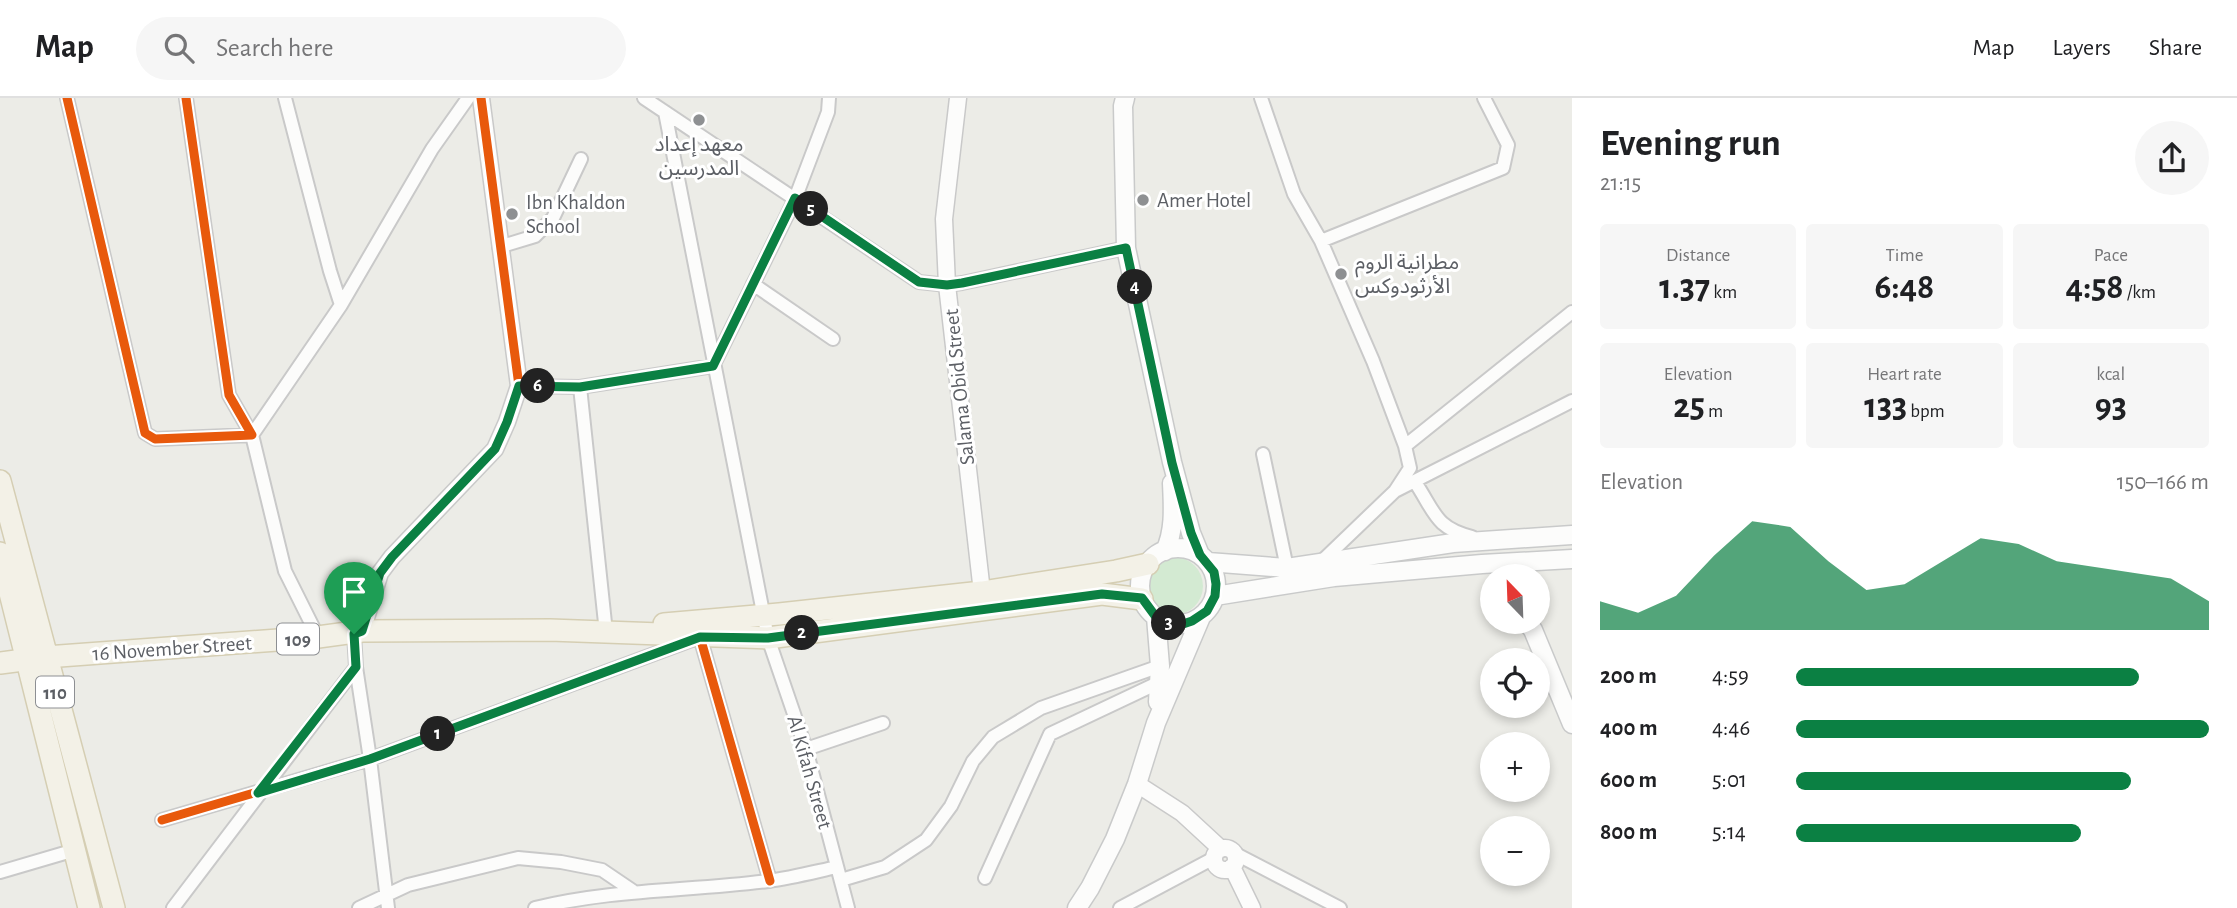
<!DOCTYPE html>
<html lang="en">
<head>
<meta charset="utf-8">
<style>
  :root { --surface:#fff; --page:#f6f6f6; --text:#202124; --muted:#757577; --line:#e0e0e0; --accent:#0b8043 }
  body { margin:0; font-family:"Alegreya Sans","Noto Sans Arabic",sans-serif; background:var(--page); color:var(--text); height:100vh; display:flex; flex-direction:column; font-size:26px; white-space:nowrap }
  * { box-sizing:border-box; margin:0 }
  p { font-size:23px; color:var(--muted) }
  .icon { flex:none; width:38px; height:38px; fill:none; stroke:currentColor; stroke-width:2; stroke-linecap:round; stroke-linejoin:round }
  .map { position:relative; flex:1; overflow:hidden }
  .panel { display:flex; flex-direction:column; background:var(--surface); width:665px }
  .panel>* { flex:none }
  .needle { width:46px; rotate:337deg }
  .controls { position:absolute; left:1480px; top:466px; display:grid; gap:14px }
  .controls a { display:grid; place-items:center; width:70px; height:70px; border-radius:50%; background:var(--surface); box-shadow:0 4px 10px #0003; font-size:35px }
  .pin { position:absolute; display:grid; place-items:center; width:60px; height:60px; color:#fff; margin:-72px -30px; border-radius:50% 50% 50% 0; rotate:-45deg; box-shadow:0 0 7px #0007 }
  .pin .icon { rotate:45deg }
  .km { position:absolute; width:35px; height:35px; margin:-18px; border-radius:50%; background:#222; color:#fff; font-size:19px; line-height:35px; text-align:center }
  .round { display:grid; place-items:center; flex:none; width:74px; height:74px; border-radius:37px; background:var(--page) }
  .head { display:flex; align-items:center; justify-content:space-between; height:119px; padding:0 28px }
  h1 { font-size:38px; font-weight:700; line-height:52px }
  .metrics { display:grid; grid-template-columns:repeat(3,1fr); gap:10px; height:119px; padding:7px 28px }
  .metrics div { display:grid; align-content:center; border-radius:7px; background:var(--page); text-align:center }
  .metrics b { font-size:35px; font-weight:700 }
  .metrics small { font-size:19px; font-weight:400 }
  .metrics p { font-size:19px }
  .chart { height:196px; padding:14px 28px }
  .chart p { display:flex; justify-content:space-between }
  .chart svg { width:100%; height:126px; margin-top:7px; fill:var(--accent); opacity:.7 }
  ul { padding:0 28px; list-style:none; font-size:23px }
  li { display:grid; grid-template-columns:112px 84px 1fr; align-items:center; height:52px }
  li i { height:18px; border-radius:9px; background:var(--accent) }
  header { display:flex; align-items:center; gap:42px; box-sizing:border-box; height:98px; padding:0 35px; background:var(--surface); border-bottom:2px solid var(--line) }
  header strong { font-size:33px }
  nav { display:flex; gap:38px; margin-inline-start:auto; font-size:24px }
  .search { width:490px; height:63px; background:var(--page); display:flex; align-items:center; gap:18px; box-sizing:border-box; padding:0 24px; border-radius:38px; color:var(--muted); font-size:26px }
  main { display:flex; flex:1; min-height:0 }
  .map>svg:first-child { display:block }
  .green { fill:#d3ead2 }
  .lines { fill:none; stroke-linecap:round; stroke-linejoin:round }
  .minor-casing { stroke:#c9c9c9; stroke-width:16 }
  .tertiary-casing { stroke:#c9c9c9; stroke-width:19 }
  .secondary-casing { stroke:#c9caca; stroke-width:21 }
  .primary-casing { stroke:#d5ceb3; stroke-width:24 }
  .minor { stroke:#fcfcfb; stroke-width:12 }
  .tertiary { stroke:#fcfcfb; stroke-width:16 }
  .secondary { stroke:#fcfcfb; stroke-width:18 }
  .primary { stroke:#f3f1e7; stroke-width:21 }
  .cycleway-casing { stroke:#fff; stroke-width:13 }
  .cycleway { stroke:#e8590c; stroke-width:9 }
  .route-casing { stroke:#fff; stroke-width:14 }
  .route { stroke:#0b8043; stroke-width:9 }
  .poi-dot { fill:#8e9092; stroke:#fff; stroke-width:2.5 }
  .labels { text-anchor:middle; stroke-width:6; stroke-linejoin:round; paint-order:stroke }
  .shield { fill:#fff; stroke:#8d8f93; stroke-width:2 }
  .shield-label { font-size:19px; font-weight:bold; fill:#5c5f65 }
  .poi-label { font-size:21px; fill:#5c5f65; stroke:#fff; text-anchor:start }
  .street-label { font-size:21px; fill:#5c5f65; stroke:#fff }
</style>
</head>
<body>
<header>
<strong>Map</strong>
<div class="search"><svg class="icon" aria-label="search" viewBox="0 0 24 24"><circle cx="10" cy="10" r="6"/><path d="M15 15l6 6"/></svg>Search here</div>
<nav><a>Map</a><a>Layers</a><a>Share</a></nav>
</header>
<main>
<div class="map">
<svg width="1572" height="810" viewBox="0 0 1572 810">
  <rect width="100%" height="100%" fill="#ecece7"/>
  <!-- green -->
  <path class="green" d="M1145 488a29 29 0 1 1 58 0a29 29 0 1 1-58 0Z"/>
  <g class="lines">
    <defs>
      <path id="minor" d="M67,0L145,335L155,341L252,337L229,297L186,0
        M285,0L330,173L341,207
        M644,0L919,184L947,187L962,185L1126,150
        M1261,0L1294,96L1321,143L1373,263L1405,348
        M665,14L768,540L806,651L848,810
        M1321,143L1503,70L1508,47L1484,0
        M499,149L535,138L553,120L581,61
        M753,186L833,241
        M519,288L580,289L713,268L795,101L828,14L829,0
        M580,289L605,525
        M1263,356L1287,470
        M1415,384C1435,414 1435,430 1472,439
        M1395,393L1572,303
        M1322,463L1395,393L1410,370L1405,348L1572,214
        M354,536L356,569L370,661L388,810
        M318,539L285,473L252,337L341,207L432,51L468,0
        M806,651L883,625
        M162,722L370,661L700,539L770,783
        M1234,755L1340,810
        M0,774L75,752
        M985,780L1050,636L1160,584
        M841,782L885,769L926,742L951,708L973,663L993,639L1041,610L1160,568
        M173,810L356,569
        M359,810L408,787L518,760L561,764L602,772L633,793
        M535,810C612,791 690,793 768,783C791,780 814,774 837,769
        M1120,810L1214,760"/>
      <path id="tertiary" d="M958,0L944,121L947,187L982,494
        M362,533L380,475L392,459L495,351L507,324L519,288L481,0
        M1137,686L1182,715L1221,751
        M1214 761a11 11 0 1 1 22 0a11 11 0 1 1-22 0Z
        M1232,769L1252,810"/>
      <path id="secondary" d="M1125,0L1123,8L1126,150L1172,364L1191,435L1200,457
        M1140 488a38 38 0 1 1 76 0a38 38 0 1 1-76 0Z
        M1165,453C1175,432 1173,408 1172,385
        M1208,464L1287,470L1453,445L1572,437
        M1215,498L1334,479L1482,466L1572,461
        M1156,519L1160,568L1158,604
        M1526,523L1533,532L1572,626
        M1077,810L1090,790L1115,741L1137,686L1156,625L1201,519"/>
      <path id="primary" d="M0,383L114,810
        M0,455L89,810
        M664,526L779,516L982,494L1116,473L1148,466
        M0,565L46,559L318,539L362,533L550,532L768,540L1102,496L1142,501"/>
    </defs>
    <!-- minor casing -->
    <use href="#minor" class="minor-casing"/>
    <!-- tertiary casing -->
    <use href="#tertiary" class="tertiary-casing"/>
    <!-- secondary casing -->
    <use href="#secondary" class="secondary-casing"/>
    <!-- primary casing -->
    <use href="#primary" class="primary-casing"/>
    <!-- minor -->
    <use href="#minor" class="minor"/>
    <!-- tertiary -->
    <use href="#tertiary" class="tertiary"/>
    <!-- secondary -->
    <use href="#secondary" class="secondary"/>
    <!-- primary -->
    <use href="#primary" class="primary"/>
    <defs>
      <path id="cycleway" d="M67,0L145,335L155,341L252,337L229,297L186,0
        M362,533L380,475L392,459L495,351L507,324L519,288L481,0
        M162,722L370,661L700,539L770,783"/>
    </defs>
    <!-- cycleway casing -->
    <use href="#cycleway" class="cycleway-casing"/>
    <!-- cycleway -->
    <use href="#cycleway" class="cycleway"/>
  </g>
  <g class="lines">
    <defs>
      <path id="route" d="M795,100L919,184L947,187L962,185L1126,150L1172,365L1191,435L1200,457L1214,474L1216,486L1215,498L1207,513L1192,523L1183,526H1174L1156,519L1142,500L1102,496L768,540L700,539L370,661L258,695L356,569L354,536L362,533L380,475L392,459L495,351L507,324L519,288L580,289L713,268Z"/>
    </defs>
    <!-- route casing -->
    <use href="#route" class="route-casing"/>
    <!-- route -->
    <use href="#route" class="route"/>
  </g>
  <!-- markers -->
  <g class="poi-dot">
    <circle cx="699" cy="22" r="7"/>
    <circle cx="1143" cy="102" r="7"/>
    <circle cx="512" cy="116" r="7"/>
    <circle cx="1341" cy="176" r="7"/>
  </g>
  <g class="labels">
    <!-- shield labels -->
    <g class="shield">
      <rect x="277" y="525.5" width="42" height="31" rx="5"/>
      <rect x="36" y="578.5" width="38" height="31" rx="5"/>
    </g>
    <g class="shield-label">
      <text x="298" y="548">109</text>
      <text x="55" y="601">110</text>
    </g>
    <!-- poi labels -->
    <g class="poi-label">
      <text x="699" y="53" text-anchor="middle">معهد إعداد<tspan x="699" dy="24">المدرسين</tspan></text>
      <text x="1157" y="109">Amer Hotel</text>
      <text x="526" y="111">Ibn Khaldon<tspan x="526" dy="24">School</tspan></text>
      <text x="1355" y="171">مطرانية الروم<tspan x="1355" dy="24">الأرثودوكس</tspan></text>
    </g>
    <!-- street labels -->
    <g class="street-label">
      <text transform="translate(959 289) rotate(-96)" y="7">Salama Obid Street</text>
      <text transform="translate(172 550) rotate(-4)" y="7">16 November Street</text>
      <text transform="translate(810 674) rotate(74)" y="7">Al Kifah Street</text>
    </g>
  </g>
</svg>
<div class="controls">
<a><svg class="needle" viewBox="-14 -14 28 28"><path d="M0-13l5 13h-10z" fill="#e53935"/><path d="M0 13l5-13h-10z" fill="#757577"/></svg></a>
<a><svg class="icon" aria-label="locate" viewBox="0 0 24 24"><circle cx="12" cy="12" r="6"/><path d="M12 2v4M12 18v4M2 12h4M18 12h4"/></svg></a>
<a>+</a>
<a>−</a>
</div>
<div class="pin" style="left:354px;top:536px;background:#1e9e55"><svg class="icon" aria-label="arrive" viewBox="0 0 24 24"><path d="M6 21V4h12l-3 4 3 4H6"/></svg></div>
<b class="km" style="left:438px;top:636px">1</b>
<b class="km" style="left:802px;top:535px">2</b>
<b class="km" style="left:1169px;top:525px">3</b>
<b class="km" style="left:1135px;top:189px">4</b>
<b class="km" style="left:811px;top:111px">5</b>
<b class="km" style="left:538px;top:288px">6</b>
</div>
<section class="panel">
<div class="head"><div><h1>Evening run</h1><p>21:15</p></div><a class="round"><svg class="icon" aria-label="share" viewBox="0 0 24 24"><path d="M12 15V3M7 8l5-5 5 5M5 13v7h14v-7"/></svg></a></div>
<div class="metrics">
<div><p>Distance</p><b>1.37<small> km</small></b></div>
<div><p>Time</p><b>6:48</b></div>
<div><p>Pace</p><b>4:58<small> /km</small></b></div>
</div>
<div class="metrics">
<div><p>Elevation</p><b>25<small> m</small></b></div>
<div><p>Heart rate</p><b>133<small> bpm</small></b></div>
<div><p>kcal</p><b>93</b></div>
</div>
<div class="chart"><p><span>Elevation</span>150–166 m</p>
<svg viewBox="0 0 160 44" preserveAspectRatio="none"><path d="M0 44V34L10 38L20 32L30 18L40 6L50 8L60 20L70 30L80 28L90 20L100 12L110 14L120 20L130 22L140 24L150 26L160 34V44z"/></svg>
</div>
<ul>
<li><b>200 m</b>4:59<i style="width:83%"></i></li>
<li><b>400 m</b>4:46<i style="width:100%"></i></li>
<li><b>600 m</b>5:01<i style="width:81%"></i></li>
<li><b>800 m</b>5:14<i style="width:69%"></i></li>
</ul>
</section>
</main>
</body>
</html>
